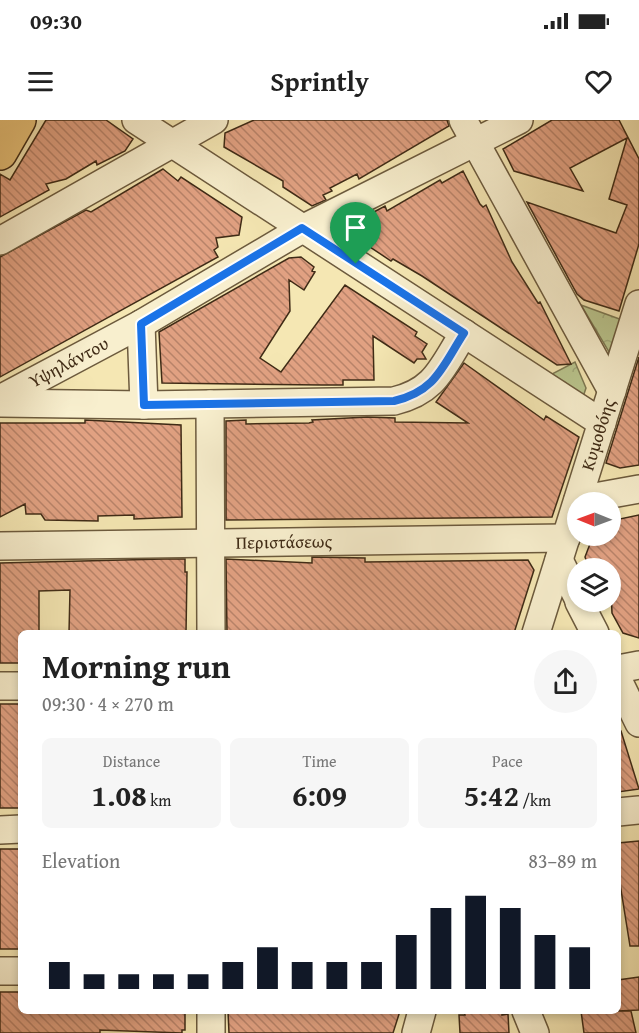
<!DOCTYPE html>
<html lang="en">
<head>
<meta charset="utf-8">
<style>
  :root { --surface:#fff; --page:#f6f6f6; --text:#222; --muted:#767676; --accent:#111827 }
  body { margin:0; font-family:"Gentium Book Plus",serif; background:var(--page); color:var(--text); height:100vh; display:flex; flex-direction:column; font-size:22px; white-space:nowrap }
  * { box-sizing:border-box; margin:0 }
  p { font-size:20px; color:var(--muted) }
  .icon { flex:none; width:33px; height:33px; fill:none; stroke:currentColor; stroke-width:2; stroke-linecap:round; stroke-linejoin:round }
  .map { position:relative; flex:1; overflow:hidden }
  .details { position:absolute; left:18px; top:510px; width:603px; height:384px; display:flex; flex-direction:column; background:var(--surface); border-radius:9px; box-shadow:0 3px 9px #0003 }
  .details>* { flex:none }
  .needle { width:39px; rotate:271deg }
  .controls { position:absolute; left:567px; top:372px; display:grid; gap:12px }
  .controls a { display:grid; place-items:center; width:54px; height:54px; border-radius:50%; background:var(--surface); box-shadow:0 3px 9px #0003; font-size:30px }
  .pin { position:absolute; display:grid; place-items:center; width:51px; height:51px; color:#fff; margin:-62px -26px; border-radius:50% 50% 50% 0; rotate:-45deg; box-shadow:0 0 6px #0007 }
  .pin .icon { rotate:45deg }
  .round { display:grid; place-items:center; flex:none; width:63px; height:63px; border-radius:32px; background:var(--page) }
  .overview { display:flex; align-items:center; justify-content:space-between; height:102px; padding:0 24px }
  h1 { font-size:33px; font-weight:600; line-height:45px }
  .metrics { display:grid; grid-template-columns:repeat(3,1fr); gap:9px; height:102px; padding:6px 24px }
  .metrics div { display:grid; align-content:center; border-radius:9px; background:var(--page); text-align:center }
  .metrics b { font-size:30px; font-weight:600 }
  .metrics small { font-size:16px; font-weight:400 }
  .metrics p { font-size:16px }
  .chart { height:168px; padding:12px 24px }
  .chart p { display:flex; justify-content:space-between }
  .chart svg { width:100%; height:108px; margin-top:6px; stroke:var(--accent); stroke-width:6 }
  .status { display:flex; justify-content:space-between; align-items:center; height:42px; padding:0 30px; background:var(--surface); direction:ltr }
  .status svg { height:16px; fill:currentColor }
  header { display:flex; justify-content:space-between; align-items:center; height:78px; padding:0 24px; background:var(--surface); font-size:27px; font-weight:600 }
  .map>svg:first-child { display:block }
  .park { fill:url(#park-crowns); stroke:#7c7852; stroke-width:1.5 }
  .building { fill:url(#building-back-hatch); stroke:#3f2b16; stroke-width:1.5 }
  .lines { fill:none; stroke-linecap:round; stroke-linejoin:round }
  .minor-casing { stroke:#6c5a3d; stroke-width:30 }
  .major-casing { stroke:#3f2b16; stroke-width:36 }
  .minor { stroke:#f8efce; stroke-width:27 }
  .major { stroke:#eac47a; stroke-width:33 }
  .route-casing { stroke:#fff; stroke-width:12 }
  .route { stroke:#1a73e8; stroke-width:8 }
  .labels { text-anchor:middle; stroke-width:6; stroke-linejoin:round; paint-order:stroke }
  .street-label { font-size:18px; fill:#3f2b16; stroke:#f8efce }
</style>
</head>
<body>
<div class="status"><b>09:30</b><svg viewBox="0 0 49 12"><path d="M0 12V9h3v3zM5 12V6h3v6zM10 12V3h3v9zM15 12V0h3v12zM26 1h20v11H26zM47 4h2v5h-2z"/></svg></div>
<header><svg class="icon" aria-label="menu" viewBox="0 0 24 24"><path d="M4 6h16M4 12h16M4 18h16"/></svg>Sprintly<svg class="icon" aria-label="heart" viewBox="0 0 24 24"><path d="M12 20l-8-8c-3-5 5-10 8-4 3-6 11-1 8 4z"/></svg></header>
<div class="map">
<svg width="639" height="913" viewBox="0 0 639 913">
  <defs>
    <pattern id="park-crowns" width="20" height="18" patternUnits="userSpaceOnUse" patternTransform="scale(1.5)"><rect width="20" height="18" fill="#bac68e"/><path d="M2 6a3 3 0 1 1 6 0M12 15a3 3 0 1 1 6 0" fill="none" stroke="#a1aa7a"/></pattern>
    <pattern id="building-back-hatch" width="6" height="6" patternUnits="userSpaceOnUse" patternTransform="scale(1.5)"><rect width="6" height="6" fill="#e1a182"/><path d="M-1 5l2 2M0 0l6 6M5-1l2 2" fill="none" stroke="#b88369"/></pattern>
  </defs>
  <rect width="100%" height="100%" fill="#f5e7b3"/>
  <filter id="stains"><feTurbulence type="fractalNoise" baseFrequency=".00333" numOctaves="4"/><feColorMatrix values="0 0 0 0 .2 0 0 0 0 .09 0 0 0 0 .02 0 0 0 .5 -.17"/></filter>
  <radialGradient id="worn" r=".72"><stop offset=".6" stop-color="#630" stop-opacity="0"/><stop offset="1" stop-color="#630" stop-opacity=".3"/></radialGradient>
  <!-- park -->
  <path class="park" d="M581,185L625,201L615,234L609,232Z
    M575,242L586,268L583,277L550,255Z"/>
  <!-- building -->
  <path class="building" d="M46,0H106L133,19L125,31L97,45L96,41L66,59L46,64L49,70L0,97V54L10,60Z
    M254,0H447L449,6L359,59L357,54L330,68L332,71L323,75L326,80L312,86L283,67V61L224,27L225,13Z
    M552,0H619L639,39V124L619,191L584,180L577,174L527,82L616,113L627,85L609,79L627,18L570,48L583,71L514,51L503,29Z
    M163,49L178,61L181,57L242,97L239,115L216,118L218,127L214,130L218,137L0,257V137L86,90L91,92Z
    M463,51L480,84L483,87L486,85L512,142L538,183L540,182L571,244L557,245L422,156L393,139L391,141L355,117V102L385,86L387,91L440,60L442,63Z
    M301,137L314,147L312,151L315,152L304,170L289,160L290,191L260,238L281,252L345,165L417,212L415,216L427,224L422,232L426,239H417L414,243L373,216L374,260H343V265H322L162,263L159,212L289,138Z
    M639,237V345L620,348L606,343Z
    M464,243L544,300L546,296L579,317L552,397L226,400V301L246,300V304L309,303L313,302L312,300L367,297L395,298V302L468,303L436,282Z
    M85,300L181,305L182,397L134,399V395L98,396V401L45,400L41,394H26L25,384L0,397V303H85Z
    M639,395V518L623,513L612,493L610,448H589L585,437L593,416H610V401Z
    M312,437L365,438V442L528,440L534,450L514,513H227L226,439L312,443Z
    M164,439H185V452H187L186,513H69L70,470L39,471V513H21V543H0V443Z
    M0,584H21V688H0Z
    M618,611H621L639,669L618,672Z
    M639,721V826H630L618,751V723Z
    M0,729H20L21,829H0Z
    M639,857V890L618,891V860Z
    M0,872H21V891H185V910H182V913L100,910V913H0Z
    M228,891H400L393,913H229Z
    M464,891H502V895L508,894L509,913H460L459,895H465Z
    M581,891H631L636,913H584Z"/>
  <g class="lines">
    <defs>
      <g id="minor">
        <path d="M136,0L602,303"/>
        <path d="M463,0L612,271"/>
        <path d="M0,121L214,0"/>
        <path d="M141,204L144,285"/>
        <path id="s1" d="M0,279L141,204L302,109L519,0"/>
        <path d="M0,283L144,285L394,281C436,271 442,247 464,213"/>
        <path d="M210,284L211,513"/>
        <path d="M578,380L639,369"/>
        <path id="s2" d="M0,426L566,418"/>
        <path d="M559,440L578,478"/>
        <path d="M579,482L595,513"/>
        <path id="s3" d="M536,513L639,184"/>
        <path d="M618,549L639,545"/>
        <path d="M618,560L639,603"/>
        <path d="M0,566H21"/>
        <path d="M618,692L639,690"/>
        <path d="M0,710L21,709"/>
        <path d="M0,851H21"/>
        <path d="M211,891V913"/>
        <path d="M526,891L535,913"/>
        <path d="M416,913L422,891"/>
      </g>
      <path id="major" d="M0,33L19,0"/>
    </defs>
    <!-- minor casing -->
    <use href="#minor" class="minor-casing"/>
    <!-- major casing -->
    <use href="#major" class="major-casing"/>
    <!-- minor -->
    <use href="#minor" class="minor"/>
    <!-- major -->
    <use href="#major" class="major"/>
  </g>
  <g class="lines">
    <defs>
      <path id="route" d="M302,108L464,213C442,247 436,271 394,281L144,285L141,204Z"/>
    </defs>
    <!-- route casing -->
    <use href="#route" class="route-casing"/>
    <!-- route -->
    <use href="#route" class="route"/>
  </g>
  <g class="labels">
    <!-- street labels -->
    <g class="street-label">
      <text dy="6" stroke="none"><textPath href="#s1" startOffset="78">Υψηλάντου</textPath></text>
      <text dy="6" stroke="none"><textPath href="#s3" startOffset="208">Κυμοθόης</textPath></text>
      <text dy="6" stroke="none"><textPath href="#s2" startOffset="284">Περιστάσεως</textPath></text>
    </g>
  </g>
  <rect width="100%" height="100%" filter="url(#stains)"/>
  <rect width="100%" height="100%" fill="url(#worn)"/>
</svg>
<div class="controls">
<a><svg class="needle" viewBox="-14 -14 28 28"><path d="M0-13l5 13h-10z" fill="#e53935"/><path d="M0 13l5-13h-10z" fill="#767676"/></svg></a>
<a><svg class="icon" aria-label="layers" viewBox="0 0 24 24"><path d="M12 4l9 5-9 5-9-5zM3 14l9 5 9-5"/></svg></a>
</div>
<div class="pin" style="left:356px;top:144px;background:#1e9e55"><svg class="icon" aria-label="arrive" viewBox="0 0 24 24"><path d="M6 21V4h12l-3 4 3 4H6"/></svg></div>
<section class="details">
<div class="overview"><div><h1>Morning run</h1><p>09:30 · 4 × 270 m</p></div><a class="round"><svg class="icon" aria-label="share" viewBox="0 0 24 24"><path d="M12 15V3M7 8l5-5 5 5M5 13v7h14v-7"/></svg></a></div>
<div class="metrics">
<div><p>Distance</p><b>1.08<small> km</small></b></div>
<div><p>Time</p><b>6:09</b></div>
<div><p>Pace</p><b>5:42<small> /km</small></b></div>
</div>
<div class="chart"><p><span>Elevation</span>83–89 m</p>
<svg viewBox="0 0 160 44" preserveAspectRatio="none"><path d="M5 44V33M15 44V38M25 44V38M35 44V38M45 44V38M55 44V33M65 44V27M75 44V33M85 44V33M95 44V33M105 44V22M115 44V11M125 44V6M135 44V11M145 44V22M155 44V27"/></svg>
</div>
</section>
</div>
</body>
</html>
